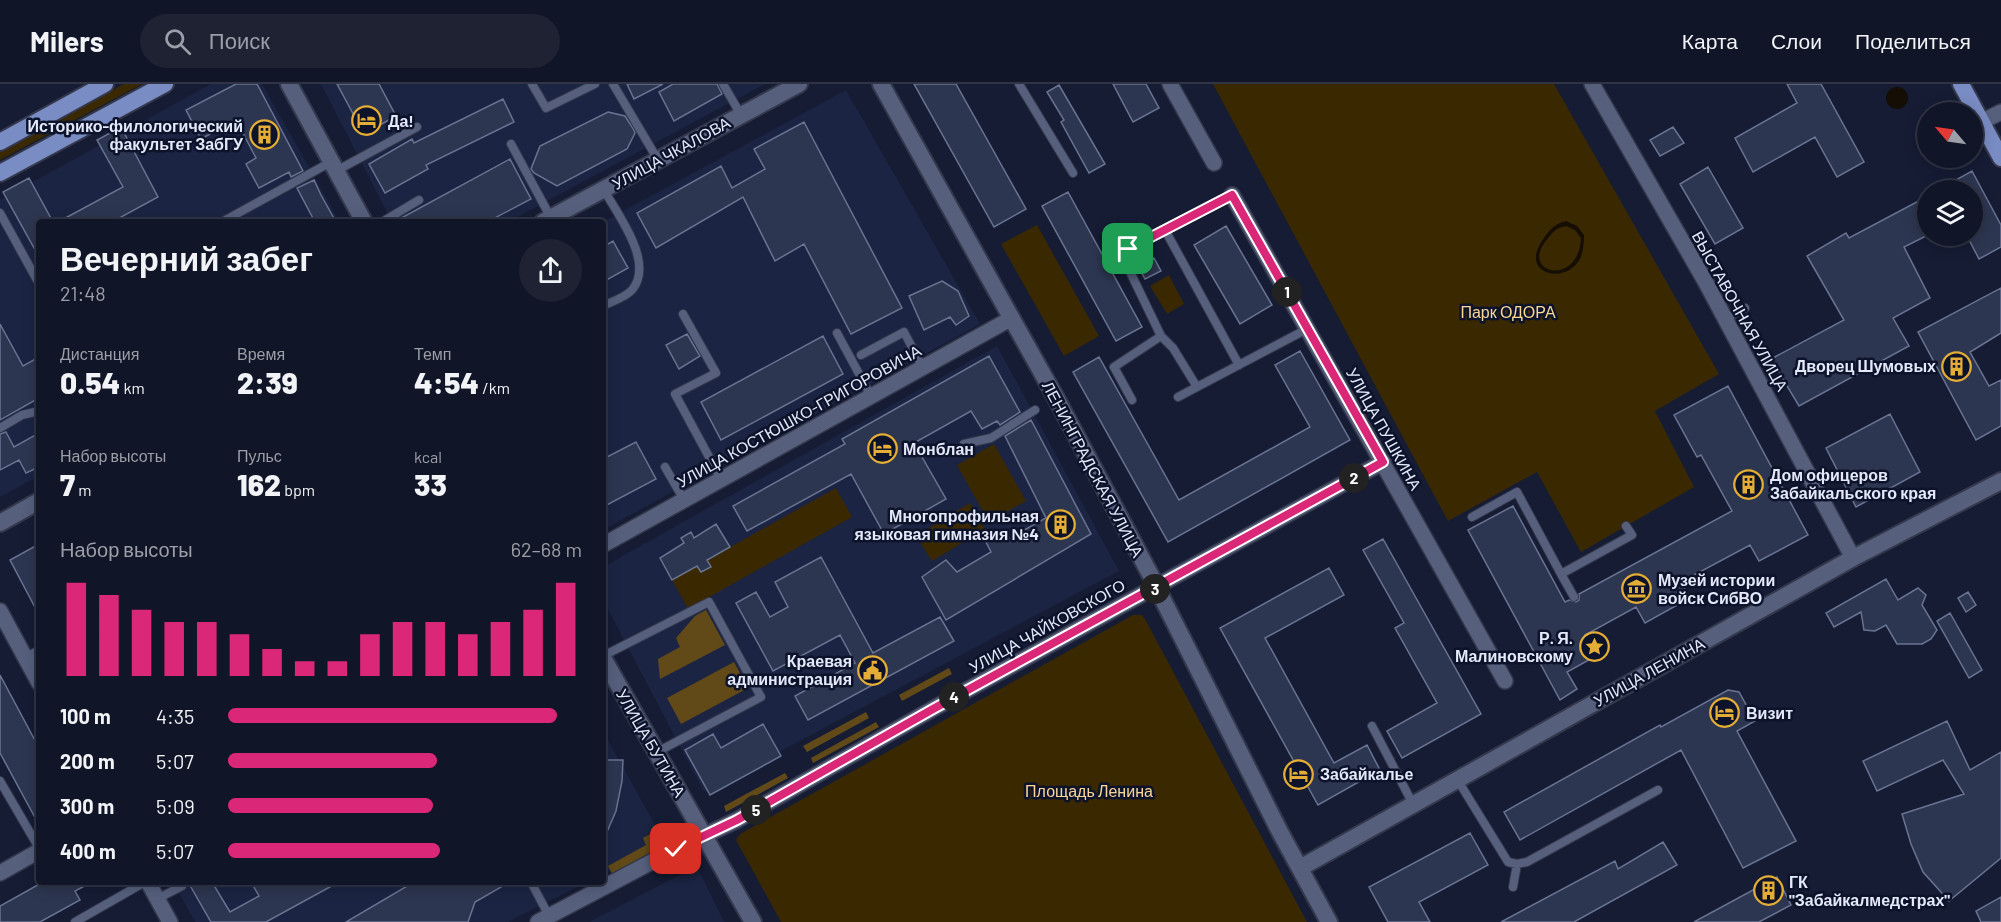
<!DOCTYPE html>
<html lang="ru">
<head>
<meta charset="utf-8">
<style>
  :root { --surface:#101527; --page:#1e2233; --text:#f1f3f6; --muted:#9c9fa7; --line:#303444; --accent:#db2777 }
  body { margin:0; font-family:Barlow,sans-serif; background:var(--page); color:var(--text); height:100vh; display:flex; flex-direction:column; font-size:22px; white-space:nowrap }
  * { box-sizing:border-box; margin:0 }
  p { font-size:20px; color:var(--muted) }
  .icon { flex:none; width:33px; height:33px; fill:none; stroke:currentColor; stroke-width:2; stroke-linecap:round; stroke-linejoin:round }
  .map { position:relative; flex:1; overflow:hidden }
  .panel { position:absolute; left:36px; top:135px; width:570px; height:666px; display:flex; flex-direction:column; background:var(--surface); border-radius:6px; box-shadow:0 3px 15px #0003,0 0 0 2px var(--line) }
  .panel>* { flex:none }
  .needle { width:39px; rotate:299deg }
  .controls { position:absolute; left:1917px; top:18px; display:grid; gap:12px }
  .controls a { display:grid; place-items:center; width:66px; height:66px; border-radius:50%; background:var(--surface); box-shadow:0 3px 15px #0003,0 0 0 2px var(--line); font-size:30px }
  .pin { position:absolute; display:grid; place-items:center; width:51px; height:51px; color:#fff; margin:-26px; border-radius:12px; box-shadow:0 3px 9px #0006 }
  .km { position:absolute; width:30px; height:30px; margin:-15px; border-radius:50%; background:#222; color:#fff; font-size:16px; line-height:30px; text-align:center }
  .round { display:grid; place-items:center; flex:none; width:63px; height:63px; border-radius:32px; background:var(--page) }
  .headline { display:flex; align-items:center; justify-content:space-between; height:102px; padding:0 24px }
  h1 { font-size:33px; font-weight:800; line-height:45px }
  .metrics { display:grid; grid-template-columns:repeat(3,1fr); gap:9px; height:102px; padding:6px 24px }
  .metrics div { display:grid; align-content:center }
  .metrics b { font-size:30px; font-weight:800 }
  .metrics small { font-size:16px; font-weight:400 }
  .metrics p { font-size:16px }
  .chart { height:168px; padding:12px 24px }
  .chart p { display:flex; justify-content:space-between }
  .chart svg { width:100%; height:108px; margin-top:6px; stroke:var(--accent); stroke-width:6 }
  ul { padding:0 24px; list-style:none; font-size:20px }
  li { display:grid; grid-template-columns:96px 72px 1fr; align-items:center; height:45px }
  li i { height:15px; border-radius:8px; background:var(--accent) }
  header { display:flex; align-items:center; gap:36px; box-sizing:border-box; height:84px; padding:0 30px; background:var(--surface); border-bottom:2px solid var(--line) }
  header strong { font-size:28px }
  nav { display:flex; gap:33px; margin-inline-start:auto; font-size:21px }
  .search { width:420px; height:54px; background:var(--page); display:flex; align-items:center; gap:15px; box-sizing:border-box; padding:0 21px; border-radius:33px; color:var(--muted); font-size:22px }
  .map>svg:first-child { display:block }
  .built { fill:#1b2442 }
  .green { fill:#3a2800 }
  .forest { fill:#624a18 }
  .water { fill:#140e04; fill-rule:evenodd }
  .building { fill:#2d3650; stroke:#697492; stroke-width:1.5 }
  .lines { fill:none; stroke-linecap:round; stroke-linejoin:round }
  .service-casing { stroke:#34384c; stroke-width:10 }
  .minor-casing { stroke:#34384c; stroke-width:18 }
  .secondary-casing { stroke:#34384c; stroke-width:20 }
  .primary-casing { stroke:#34384c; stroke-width:20 }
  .service { stroke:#56607d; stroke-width:8 }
  .minor { stroke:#56607d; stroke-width:15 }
  .secondary { stroke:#56607d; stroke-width:16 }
  .primary { stroke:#798cc3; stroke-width:16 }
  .route-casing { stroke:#fff; stroke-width:12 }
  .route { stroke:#db2777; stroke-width:8 }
  .labels { text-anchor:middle; stroke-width:5; stroke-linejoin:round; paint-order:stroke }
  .poi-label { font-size:16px; font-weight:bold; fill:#e3e9fa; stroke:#0c132a; text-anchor:start }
  .street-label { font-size:16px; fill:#e3e9fa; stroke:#0c132a }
  .park-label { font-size:16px; fill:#fad796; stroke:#0c132a }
</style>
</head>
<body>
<header>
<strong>Milers</strong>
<div class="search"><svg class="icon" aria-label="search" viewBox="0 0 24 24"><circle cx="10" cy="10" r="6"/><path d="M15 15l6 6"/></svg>Поиск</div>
<nav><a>Карта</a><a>Слои</a><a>Поделиться</a></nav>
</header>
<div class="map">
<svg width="2001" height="838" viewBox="0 0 2001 838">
  <rect width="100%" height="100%" fill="#151c34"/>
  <!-- built -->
  <path class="built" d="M211,0H262L340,138H39V392L0,413V116Z
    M321,0H765L508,138H392Z
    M846,6L980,240L603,446V138Z
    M997,262L1119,487L704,708L603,516V483Z
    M603,647L665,759L603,790Z
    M697,782L724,838H589Z
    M173,798H587L508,838H195Z"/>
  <!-- green -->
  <path class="green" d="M124,0H142L0,76V67Z
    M1213,0H1554L1719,290L1655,327L1694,403L1581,468L1537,388L1448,437Z
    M1037,141L1099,252L1064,272L1001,160Z
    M1169,191L1184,220L1167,230L1150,202Z
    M994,360L1026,417L989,438L957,381Z
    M836,404L852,433L688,525L672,496L697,482L701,488L711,483L707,476Z
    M970,419L985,445L932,477L916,452Z
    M1133,531H1142L1145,535L1307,838H781L736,756L740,750Z"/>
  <!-- forest -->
  <path class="forest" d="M706,526L725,561L660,595L658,575L680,563L676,554L695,532Z
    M734,578L748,604L681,640L667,614Z
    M949,584L952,590L902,617L899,611Z
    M866,628L869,634L807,668L803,662Z
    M876,638L879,643L813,679L811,674Z
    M785,689L788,694L726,728L724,722Z
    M658,746L665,760L612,790L608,782L646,761L643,754Z"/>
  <!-- water -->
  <path class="water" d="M1886 14a11 11 0 1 1 22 0a11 11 0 1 1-22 0Z
    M1566,137L1577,142L1584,151C1584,159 1583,168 1580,175C1565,202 1517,190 1544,154C1551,144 1555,140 1566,137ZM1566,142L1575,146L1581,154C1579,203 1521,190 1545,158C1552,149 1555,144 1566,142Z"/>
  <!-- building -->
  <path class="building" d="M236,0H257L303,87L291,93L289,88L259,104L246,80L256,74L236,36L201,55L186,26Z
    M337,0H379L396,32L364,50Z
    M627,0H663L634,15Z
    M673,0H717L722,10L674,37L659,8Z
    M914,0H956L1026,125L994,143Z
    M1113,0H1146L1159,24L1133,38Z
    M1787,0H1821L1864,78L1837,93L1815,53L1753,88L1735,54L1797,19Z
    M1059,1L1105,80L1089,89L1061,38L1064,36L1047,8Z
    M503,15L514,38L426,81L428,85L385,109L369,80L412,55L414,59Z
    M608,28L625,32L634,46L635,49L627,65L557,102L534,89L531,85L540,62Z
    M804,38L902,224L851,250L804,160L775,177L743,113L656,164L637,129L721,82L732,104L765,85L754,65Z
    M121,43L158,113L112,138H58L123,103L97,56Z
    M1673,43L1684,59L1660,72L1650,56Z
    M510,75L531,115L487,138H394Z
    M1708,83L1743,144L1715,160L1680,100Z
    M1972,87L2001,141V163L1979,175L1967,152H1972V106H1938Z
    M29,94L53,138H39V173L3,108Z
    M314,96L321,111L336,138H315L297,104Z
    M1068,108L1142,243L1116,257L1042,122Z
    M1928,112V151L1904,163L1930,214L1893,234L1909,262L1799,322L1771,275L1844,236L1807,172L1846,149L1849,154Z
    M1226,142L1272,221L1240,240L1194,161Z
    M613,157L628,184L603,198V163Z
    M1154,174L1161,187L1145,195L1138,182Z
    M942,197L958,207L969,232L956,241L950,233L924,246L909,212Z
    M2001,204V249L1970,268L1989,302L2001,296V342L1976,356L1918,248Z
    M0,240L23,282L39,273V314L0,336Z
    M687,250L700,272L679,285L666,261Z
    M823,252L843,290L721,356L701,318Z
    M1300,267L1350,356L1168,458L1073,288L1099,273L1179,416L1310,343L1275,281Z
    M989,272L1020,328L1000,341L997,337L982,345L971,327L914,359L946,415L884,450L851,390L747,447L733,422L845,360L842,355Z
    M1728,302L1808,451L1759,477L1750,461L1681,498L1690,514L1645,539L1636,523L1585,551L1596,572L1567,588L1577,605L1560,616L1468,446L1513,422L1565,518L1569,516L1576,518L1579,516V510L1732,427L1701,371L1697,373L1674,331Z
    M1890,330L1920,388L1856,423L1826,364Z
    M1031,336L1091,450L946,536L922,493L946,476L957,488L991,468L985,456L1002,448L1006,456L1046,434L1005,352Z
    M6,348L14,363L39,349V383L26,389L19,376L0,386V350Z
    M636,358L656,395L603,423V375Z
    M716,440L730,463L707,476L711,483L701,488L697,482L672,496L660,474L684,459L681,454L691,448L694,454Z
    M1383,455L1481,630L1402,674L1387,647L1437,619L1395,544L1404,539L1363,466Z
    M39,460V531L10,476Z
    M821,473L873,569L940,533L954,557L808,636L795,612L855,579L840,551L773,587L736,519L756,508L770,533L788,523L775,498Z
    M1329,484L1344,511L1265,554L1334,679L1367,661L1380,686L1318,721L1220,544Z
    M1886,495L1898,516L1918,504L1926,511L1922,521L1937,546L1931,555L1922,560H1897L1886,541L1875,547L1864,546L1861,528L1834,543L1826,529Z
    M1968,508L1976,521L1966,528L1958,514Z
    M1950,529L1982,586L1969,594L1937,537Z
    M0,591L39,664V741L0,669Z
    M1728,606L1739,608L1755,637L1737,647L1796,757L1743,784L1681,666L1520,756L1504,728L1660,641L1661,643Z
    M1947,637L1970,686L2001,668V774L1949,817L1923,788L1911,760L1902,730L1964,710L1943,676L1877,707L1863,677Z
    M763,640L781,672L710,711L685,666L713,650L721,664Z
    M603,676H623L622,697L616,727L603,757Z
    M1470,749L1488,781L1419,818L1430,838H1388L1369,803Z
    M1663,758L1677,781L1574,838H1501L1615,777L1618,785Z
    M1777,793L1791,821L1759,838H1694Z
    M43,798H92L75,807L80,816L40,838H0V822Z
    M188,798H212L230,828L259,812L251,798H339L266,838H211Z
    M414,798H510L475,818L468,838H346Z
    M2001,813V838H1981L1976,827Z"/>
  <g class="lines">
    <defs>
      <path id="service" d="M532,0L546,24L595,0
        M613,0L658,76
        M723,0L741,31
        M1019,0L1073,89
        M511,60L551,134
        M336,87L417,43
        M0,129L37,196L39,195
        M222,138L331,78
        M382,138L419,116
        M1165,146L1239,281
        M603,222C611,218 626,213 632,206C655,179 618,131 604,106
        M683,230L716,289L675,310L721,395
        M1725,235L1745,224
        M837,249L871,312
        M1161,252L1173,264L1197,303
        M861,271L904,248L923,284
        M1178,313L1307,245
        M1132,316L1114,283L1161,252L1121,169L1232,111
        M0,344L22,331L39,327
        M964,360L991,354L1035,326
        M665,383L684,416
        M1472,433L1517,408L1561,490
        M1574,513L1561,490L1632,451L1626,442
        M603,572L709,518L761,613L657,668
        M25,574L39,566
        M1372,642L1413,720
        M1457,695L1508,778L1517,780L1527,778L1658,706
        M0,697L39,764
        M531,798L549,832
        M1513,803L1517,780
        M157,815L182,802
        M75,838L145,798"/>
      <path id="minor" d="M1170,0L1214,79
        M1592,0L1705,197L1853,474
        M1981,38L2001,28
        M1232,111L1505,597
        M603,461L1012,234
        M0,527L39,599
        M0,789L39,767
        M148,798L170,838
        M538,838L676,765L737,736L938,622L1383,378"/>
      <path id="secondary" d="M289,0L364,138
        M881,0L1056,314L1150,490L1280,748L1329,838
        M543,138L799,0
        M0,439L39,417
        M603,574L753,838
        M1300,784L1853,474L2001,397"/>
      <path id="primary" d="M1961,0L2001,74
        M0,58L105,0
        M0,89L165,0"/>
    </defs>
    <!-- service casing -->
    <use href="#service" class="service-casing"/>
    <!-- minor casing -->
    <use href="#minor" class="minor-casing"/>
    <!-- secondary casing -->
    <use href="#secondary" class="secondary-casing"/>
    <!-- primary casing -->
    <use href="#primary" class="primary-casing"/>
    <!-- service -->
    <use href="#service" class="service"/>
    <!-- minor -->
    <use href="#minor" class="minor"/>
    <!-- secondary -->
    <use href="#secondary" class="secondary"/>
    <!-- primary -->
    <use href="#primary" class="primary"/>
  </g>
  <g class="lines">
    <defs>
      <path id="route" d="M676,765L737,736L933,625L1383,378L1232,111L1128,165"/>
    </defs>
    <!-- route casing -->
    <use href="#route" class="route-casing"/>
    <!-- route -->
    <use href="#route" class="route"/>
  </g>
  <!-- icons -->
  <defs>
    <symbol id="hotel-ring" viewBox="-11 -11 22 22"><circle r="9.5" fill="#0c132a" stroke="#e4ad35" stroke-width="1.5"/><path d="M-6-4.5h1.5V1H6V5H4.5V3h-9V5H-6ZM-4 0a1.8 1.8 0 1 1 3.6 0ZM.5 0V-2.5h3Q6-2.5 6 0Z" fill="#e4ad35"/></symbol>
    <symbol id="building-ring" viewBox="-11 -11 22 22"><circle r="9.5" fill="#0c132a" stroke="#e4ad35" stroke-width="1.5"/><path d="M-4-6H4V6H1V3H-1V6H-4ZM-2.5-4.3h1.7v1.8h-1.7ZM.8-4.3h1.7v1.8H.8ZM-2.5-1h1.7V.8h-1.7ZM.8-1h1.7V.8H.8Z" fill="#e4ad35"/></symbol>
    <symbol id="museum-ring" viewBox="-11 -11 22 22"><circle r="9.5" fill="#0c132a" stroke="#e4ad35" stroke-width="1.5"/><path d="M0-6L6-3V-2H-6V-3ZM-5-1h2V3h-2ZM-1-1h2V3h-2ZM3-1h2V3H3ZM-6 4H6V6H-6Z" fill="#e4ad35"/></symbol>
    <symbol id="sight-ring" viewBox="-11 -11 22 22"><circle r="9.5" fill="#0c132a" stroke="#e4ad35" stroke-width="1.5"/><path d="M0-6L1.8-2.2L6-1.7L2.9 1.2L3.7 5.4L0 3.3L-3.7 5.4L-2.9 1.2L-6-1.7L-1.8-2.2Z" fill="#e4ad35"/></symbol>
    <symbol id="civic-ring" viewBox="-11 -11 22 22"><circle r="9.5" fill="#0c132a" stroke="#e4ad35" stroke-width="1.5"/><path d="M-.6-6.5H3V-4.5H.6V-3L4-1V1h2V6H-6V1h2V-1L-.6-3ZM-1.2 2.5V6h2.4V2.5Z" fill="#e4ad35"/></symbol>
  </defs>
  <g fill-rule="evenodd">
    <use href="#hotel-ring" x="350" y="20" width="33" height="33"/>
    <use href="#building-ring" x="248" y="34" width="33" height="33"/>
    <use href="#building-ring" x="1940" y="266" width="33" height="33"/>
    <use href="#hotel-ring" x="866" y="348" width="33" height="33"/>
    <use href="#building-ring" x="1732" y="384" width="33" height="33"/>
    <use href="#building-ring" x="1044" y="424" width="33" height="33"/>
    <use href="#museum-ring" x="1620" y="488" width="33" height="33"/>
    <use href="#sight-ring" x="1578" y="546" width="33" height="33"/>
    <use href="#civic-ring" x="856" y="570" width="33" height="33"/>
    <use href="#hotel-ring" x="1708" y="612" width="33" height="33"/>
    <use href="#hotel-ring" x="1282" y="674" width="33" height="33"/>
    <use href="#building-ring" x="1752" y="790" width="33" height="33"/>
  </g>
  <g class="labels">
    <!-- poi labels -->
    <g class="poi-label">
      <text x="388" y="43">Да!</text>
      <text x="243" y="48" text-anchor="end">Историко-филологический<tspan x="243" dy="18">факультет ЗабГУ</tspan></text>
      <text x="1936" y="288" text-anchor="end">Дворец Шумовых</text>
      <text x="903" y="371">Монблан</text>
      <text x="1770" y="397">Дом офицеров<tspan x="1770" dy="18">Забайкальского края</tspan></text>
      <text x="1039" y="438" text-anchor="end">Многопрофильная<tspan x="1039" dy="18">языковая гимназия №4</tspan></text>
      <text x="1658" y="502">Музей истории<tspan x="1658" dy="18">войск СибВО</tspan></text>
      <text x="1573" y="560" text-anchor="end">Р. Я.<tspan x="1573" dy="18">Малиновскому</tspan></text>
      <text x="852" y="583" text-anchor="end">Краевая<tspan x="852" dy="18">администрация</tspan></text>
      <text x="1746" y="635">Визит</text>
      <text x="1320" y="696">Забайкалье</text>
      <text x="1789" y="804">ГК<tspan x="1789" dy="18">"Забайкалмедстрах"</tspan></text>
    </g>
    <!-- street labels -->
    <g class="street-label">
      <text transform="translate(671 69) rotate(-29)" y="6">УЛИЦА ЧКАЛОВА</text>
      <text transform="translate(1740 227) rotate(61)" y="6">ВЫСТАВОЧНАЯ УЛИЦА</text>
      <text transform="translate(799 332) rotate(-29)" y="6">УЛИЦА КОСТЮШКО-ГРИГОРОВИЧА</text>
      <text transform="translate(1384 345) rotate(61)" y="6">УЛИЦА ПУШКИНА</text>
      <text transform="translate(1093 385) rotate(62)" y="6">ЛЕНИНГРАДСКАЯ УЛИЦА</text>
      <text transform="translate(1047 542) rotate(-29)" y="6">УЛИЦА ЧАЙКОВСКОГО</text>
      <text transform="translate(1649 588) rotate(-29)" y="6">УЛИЦА ЛЕНИНА</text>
      <text transform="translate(651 659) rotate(60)" y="6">УЛИЦА БУТИНА</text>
    </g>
    <!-- park labels -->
    <g class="park-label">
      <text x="1508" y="234">Парк ОДОРА</text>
      <text x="1089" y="713">Площадь Ленина</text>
    </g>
  </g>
</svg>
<div class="controls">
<a><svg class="needle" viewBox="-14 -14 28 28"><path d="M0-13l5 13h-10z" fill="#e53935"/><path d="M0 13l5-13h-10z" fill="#9c9fa7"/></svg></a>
<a><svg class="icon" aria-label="layers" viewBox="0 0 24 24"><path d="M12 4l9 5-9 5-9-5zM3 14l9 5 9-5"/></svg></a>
</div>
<div class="pin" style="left:1128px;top:165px;background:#1e9e55"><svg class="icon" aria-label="arrive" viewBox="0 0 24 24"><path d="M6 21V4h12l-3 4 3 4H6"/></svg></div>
<div class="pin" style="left:676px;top:765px;background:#d93025"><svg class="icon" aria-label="check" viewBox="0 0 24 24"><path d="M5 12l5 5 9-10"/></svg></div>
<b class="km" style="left:1287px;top:208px">1</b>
<b class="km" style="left:1354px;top:394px">2</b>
<b class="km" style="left:1155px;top:505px">3</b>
<b class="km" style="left:954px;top:613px">4</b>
<b class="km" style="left:756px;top:726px">5</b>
<section class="panel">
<div class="headline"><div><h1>Вечерний забег</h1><p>21:48</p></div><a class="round"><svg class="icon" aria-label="share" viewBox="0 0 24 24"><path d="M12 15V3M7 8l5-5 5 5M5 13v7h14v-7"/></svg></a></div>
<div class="metrics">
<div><p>Дистанция</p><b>0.54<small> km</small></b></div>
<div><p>Время</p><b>2:39</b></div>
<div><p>Темп</p><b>4:54<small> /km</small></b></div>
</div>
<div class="metrics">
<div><p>Набор высоты</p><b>7<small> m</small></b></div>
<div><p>Пульс</p><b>162<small> bpm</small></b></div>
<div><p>kcal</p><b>33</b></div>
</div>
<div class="chart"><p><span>Набор высоты</span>62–68 m</p>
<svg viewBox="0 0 160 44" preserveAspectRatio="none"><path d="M5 44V6M15 44V11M25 44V17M35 44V22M45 44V22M55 44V27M65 44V33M75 44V38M85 44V38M95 44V27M105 44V22M115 44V22M125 44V27M135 44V22M145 44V17M155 44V6"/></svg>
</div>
<ul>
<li><b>100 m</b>4:35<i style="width:93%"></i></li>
<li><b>200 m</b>5:07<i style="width:59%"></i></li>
<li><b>300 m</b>5:09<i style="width:58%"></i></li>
<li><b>400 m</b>5:07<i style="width:60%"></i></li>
</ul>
</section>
</div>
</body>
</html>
